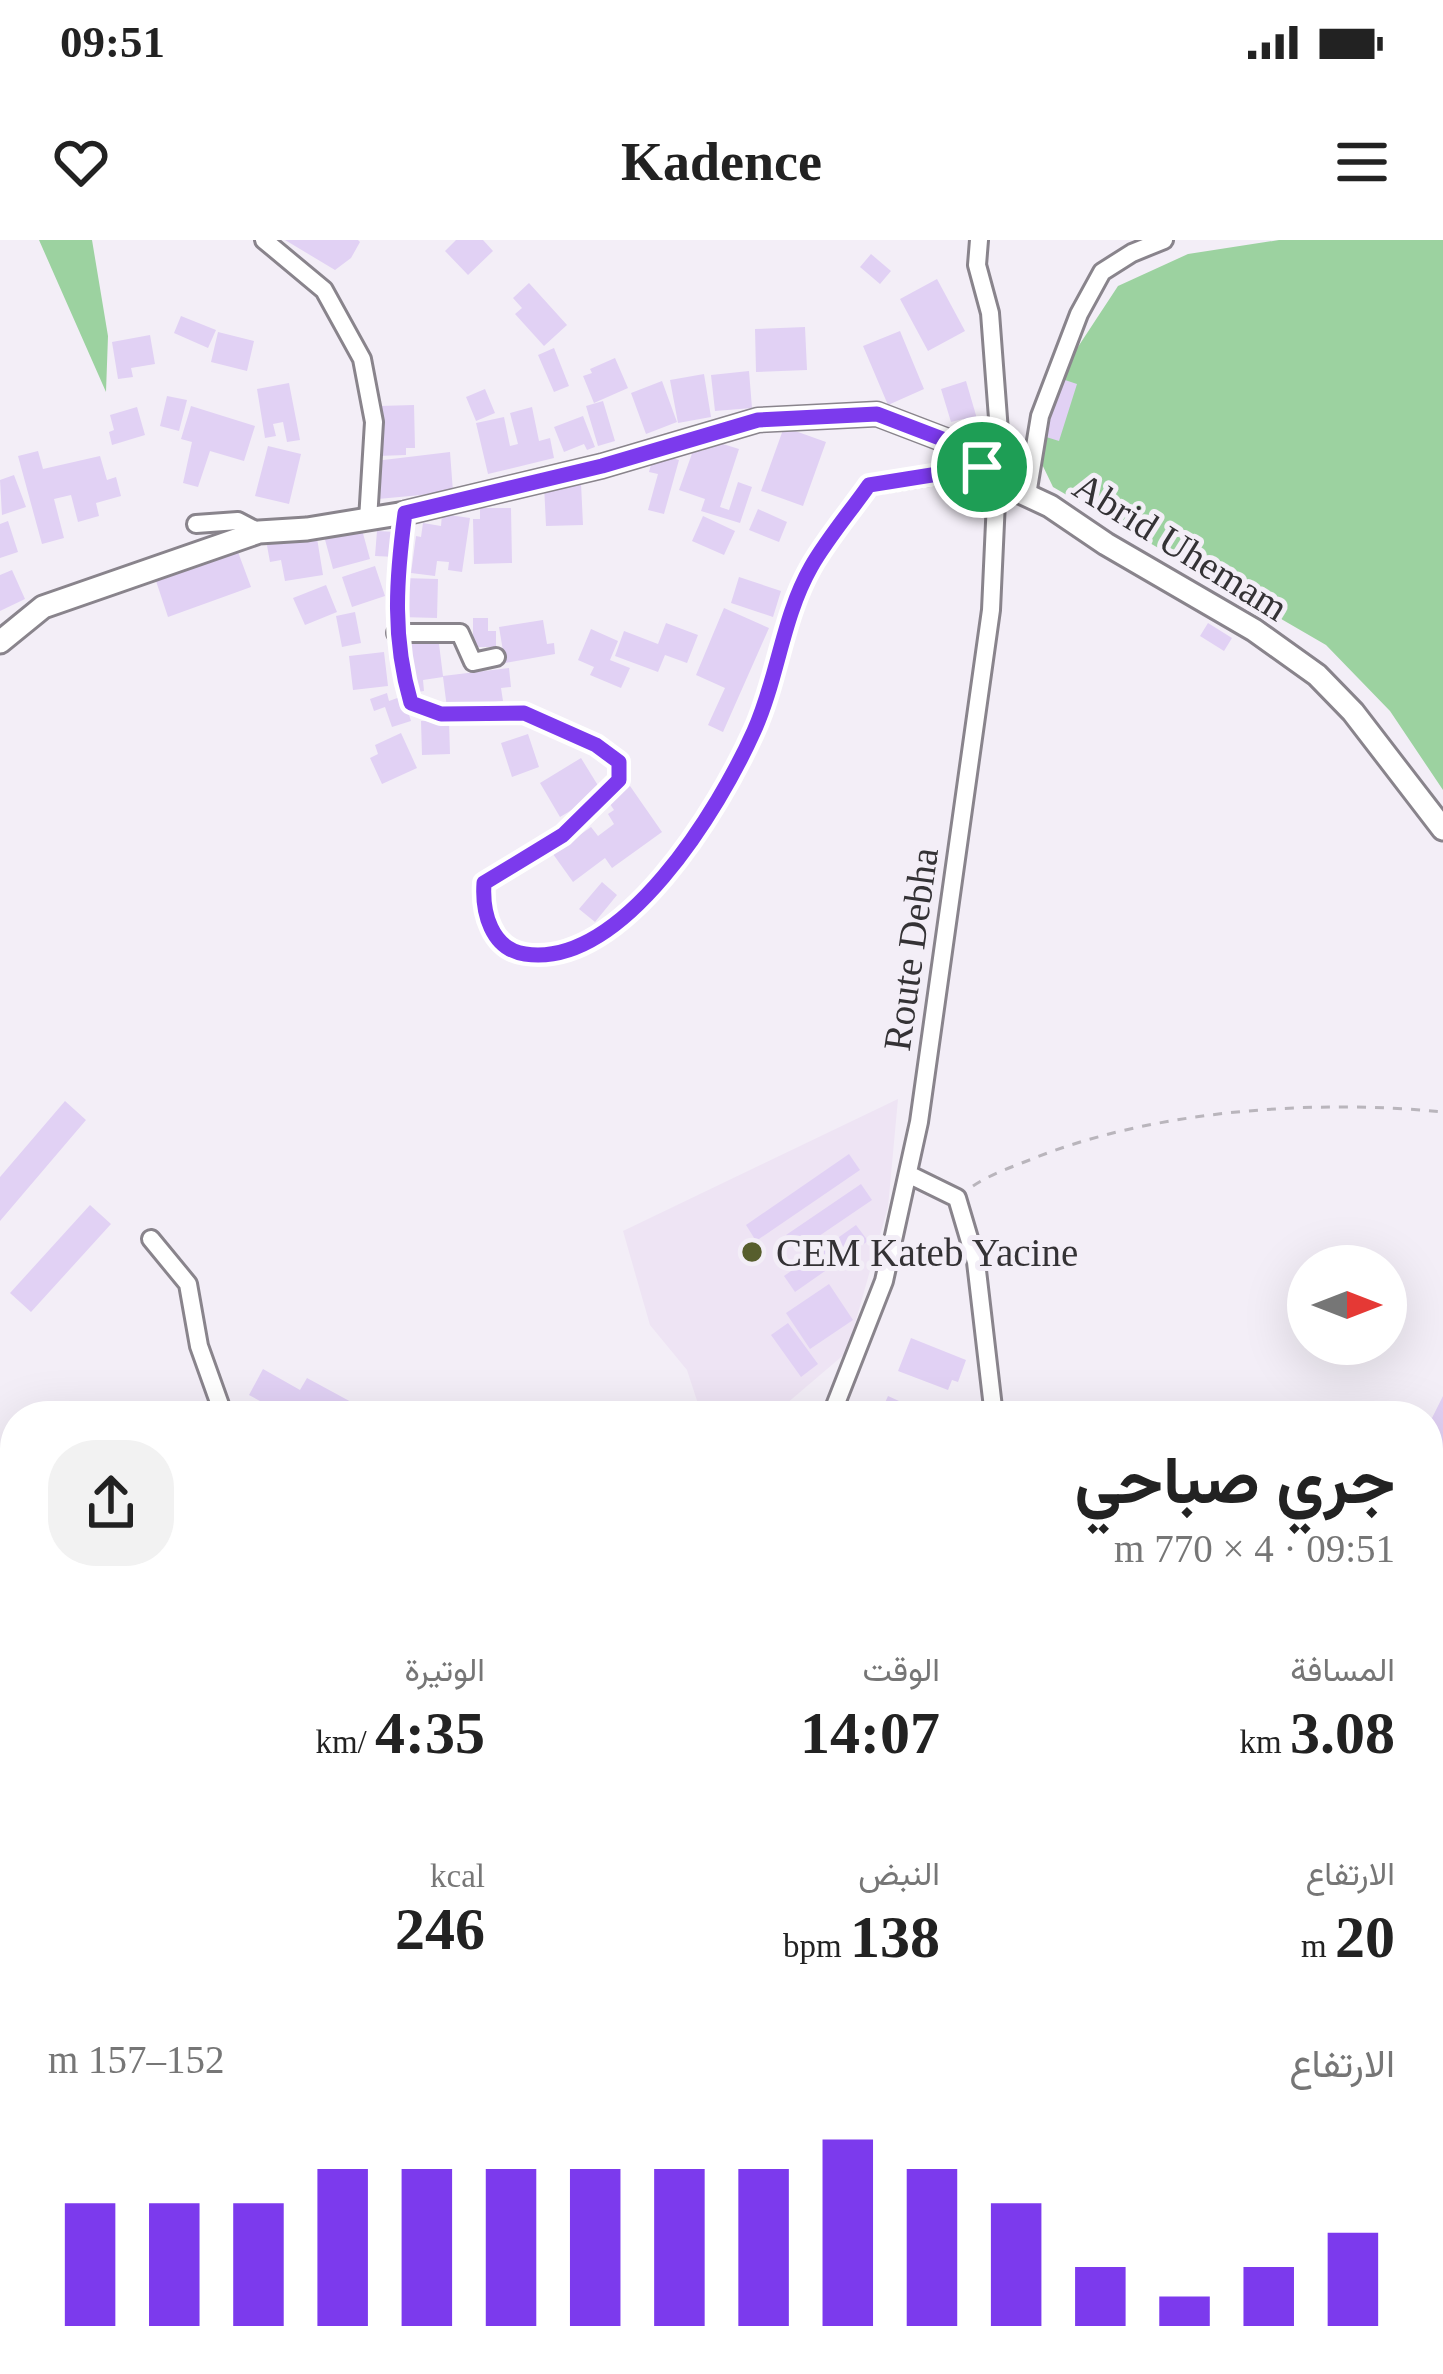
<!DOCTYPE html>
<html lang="ar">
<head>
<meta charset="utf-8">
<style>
  :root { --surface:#fff; --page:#f2f2f2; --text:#222; --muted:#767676; --accent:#7c3aed }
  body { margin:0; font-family:"Times New Roman",Vazirmatn,serif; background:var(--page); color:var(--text); direction:rtl; height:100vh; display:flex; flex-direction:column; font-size:45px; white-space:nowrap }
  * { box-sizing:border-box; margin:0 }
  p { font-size:39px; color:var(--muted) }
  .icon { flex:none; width:66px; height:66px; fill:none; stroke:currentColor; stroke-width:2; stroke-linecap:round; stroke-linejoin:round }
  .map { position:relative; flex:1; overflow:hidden; direction:ltr }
  .sheet { position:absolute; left:0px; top:1161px; width:1443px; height:975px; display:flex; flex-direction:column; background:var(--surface); border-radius:48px 48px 0 0; box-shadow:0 12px 48px #0002; direction:rtl }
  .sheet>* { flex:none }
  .needle { width:78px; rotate:90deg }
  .buttons { position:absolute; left:1287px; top:1005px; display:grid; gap:24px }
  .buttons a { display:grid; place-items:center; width:120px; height:120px; border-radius:50%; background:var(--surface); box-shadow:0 12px 48px #0002; font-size:60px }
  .pin { position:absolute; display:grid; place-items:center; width:102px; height:102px; color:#fff; margin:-51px; border:6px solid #fff; border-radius:50%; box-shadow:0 3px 12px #0007 }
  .round { display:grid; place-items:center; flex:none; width:126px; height:126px; border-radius:48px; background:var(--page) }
  .head { display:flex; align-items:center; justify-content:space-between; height:204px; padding:0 48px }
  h1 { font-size:66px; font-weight:700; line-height:90px }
  .metrics { display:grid; grid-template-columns:repeat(3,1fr); gap:18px; height:204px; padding:12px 48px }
  .metrics div { display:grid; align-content:center }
  .metrics b { font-size:60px; font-weight:700 }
  .metrics small { font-size:33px; font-weight:400 }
  .metrics p { font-size:33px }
  .chart { height:336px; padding:24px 48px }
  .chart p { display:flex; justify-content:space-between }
  .chart svg { width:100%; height:216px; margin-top:12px; stroke:var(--accent); stroke-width:6 }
  .status { display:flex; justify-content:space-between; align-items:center; height:84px; padding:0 60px; background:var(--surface); direction:ltr }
  .status svg { height:33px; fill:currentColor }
  header { display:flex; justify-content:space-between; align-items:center; height:156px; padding:0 48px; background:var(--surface); font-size:54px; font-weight:700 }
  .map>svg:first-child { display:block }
  .built { fill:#eee4f4 }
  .green { fill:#9cd2a0 }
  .building { fill:#e1d1f4 }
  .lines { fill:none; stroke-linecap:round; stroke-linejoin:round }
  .minor-casing { stroke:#89848c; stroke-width:22 }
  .tertiary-casing { stroke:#89848c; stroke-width:27 }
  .primary-casing { stroke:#89848c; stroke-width:33 }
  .path { stroke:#b9b5bc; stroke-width:3; stroke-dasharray:9 9; stroke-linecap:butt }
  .minor { stroke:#fff; stroke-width:16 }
  .tertiary { stroke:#fff; stroke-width:21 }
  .primary { stroke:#fff; stroke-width:27 }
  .route-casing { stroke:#fff; stroke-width:24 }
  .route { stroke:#7c3aed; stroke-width:15 }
  .poi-dot { fill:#575e2d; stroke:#f3eef7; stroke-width:4.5 }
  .labels { text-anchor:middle; stroke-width:10; stroke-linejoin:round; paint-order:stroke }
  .street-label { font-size:39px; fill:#343235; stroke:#f3eef7 }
  .poi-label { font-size:39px; fill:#343235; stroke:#f3eef7; text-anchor:start }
</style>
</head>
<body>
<div class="status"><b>09:51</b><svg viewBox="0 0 49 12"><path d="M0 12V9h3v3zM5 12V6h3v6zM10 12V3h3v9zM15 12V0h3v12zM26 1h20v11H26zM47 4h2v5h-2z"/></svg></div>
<header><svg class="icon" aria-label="menu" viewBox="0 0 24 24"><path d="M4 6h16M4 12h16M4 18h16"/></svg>Kadence<svg class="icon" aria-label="heart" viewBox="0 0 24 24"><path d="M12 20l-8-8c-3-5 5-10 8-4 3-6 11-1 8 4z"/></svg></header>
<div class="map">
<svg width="1443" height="2134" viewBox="0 0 1443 2134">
  <rect width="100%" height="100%" fill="#f3eef7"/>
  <!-- built -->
  <path class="built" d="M898,859L888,967L847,1112L772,1176H702L687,1130L650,1085L623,991Z"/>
  <!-- green -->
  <path class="green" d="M39,0H92L108,96L106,152Z
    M1279,0H1443V550L1390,471L1326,405L1053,247L1040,220L1070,119L1118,46L1188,14Z"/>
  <!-- building -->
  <path class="building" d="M285,0H358L360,2L351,18L335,30Z
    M456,0H483L493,11L468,35L445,11Z
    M871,14L891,31L880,44L860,27Z
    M937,39L965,91L928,111L900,59Z
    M529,43L567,85L544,106L515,74L522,68L513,58Z
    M181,76L216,90L208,108L174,93Z
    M805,87L807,130L756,132L755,89Z
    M900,91L924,149L888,165L863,106Z
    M218,92L254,101L247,131L211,122Z
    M150,95L155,124L131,128L133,137L118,139L112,102Z
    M554,108L569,146L554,152L538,115Z
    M615,118L628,148L594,163L583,136L592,133L590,129Z
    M749,131L752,168L715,171L711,135Z
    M704,134L711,177L678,183L670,140Z
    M1062,139L1077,144L1059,201L1043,196Z
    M662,141L677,182L646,194L631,153Z
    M966,141L980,189L967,192L963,179L951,182L941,149Z
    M289,143L300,200L287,202L283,182L273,184L276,196L265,198L257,149Z
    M485,149L495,173L476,181L466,157Z
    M167,156L187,160L179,191L160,186Z
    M603,161L615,201L598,206L586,166Z
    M414,165L415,208H406V215L377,216L379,166Z
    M191,166L255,186L244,221L210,211L198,247L183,243L192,202L181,199Z
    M137,167L145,195L112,205L109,192L114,190L110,175Z
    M532,167L539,201L550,198L554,218L488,234L476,183L504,177L510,206L518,204L510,173Z
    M583,176L595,207L587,210L584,204L564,212L554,187Z
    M784,187L826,202L803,266L761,251Z
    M707,199L739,209L720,267L729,270L738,242L752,247L740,283L701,271L705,259L679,250L694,208L703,211Z
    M268,206L301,214L289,264L255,256Z
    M38,211L43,229L100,216L107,240L116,237L121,256L96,263L99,276L78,282L71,255L54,259L64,298L42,304L18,216Z
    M450,212L453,252L378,259L375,221Z
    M654,213L679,220L664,274L648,270L658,234L649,232Z
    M14,235L26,267L2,275L0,240Z
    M581,243L583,285L546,286L544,244Z
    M480,268H511L512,323L474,324L473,279H480Z
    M758,269L787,282L779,302L749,290Z
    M442,274L470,278L462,332L448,330L449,322L437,321L435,336L411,333L416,296L421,297L423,283L441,286Z
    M703,276L735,291L724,315L692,301Z
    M8,281L18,312L0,318V284Z
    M361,286L370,319L333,329L324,296Z
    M377,291L398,292L396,317L375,316Z
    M316,292L323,335L285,341L281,320L270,322L266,300Z
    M238,312L251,347L168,377L156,341Z
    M375,326L385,356L352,367L342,337Z
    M12,330L25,359L0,371V335Z
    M739,337L781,351L773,377L731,363Z
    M402,338L438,339L437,378L401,377Z
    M326,345L337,372L305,385L293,358Z
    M724,368L769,388L723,492L708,485L725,448L696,435Z
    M355,372L361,403L342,407L336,376Z
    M473,378H488V391H496V407H473Z
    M543,380L547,404L554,403L555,414L505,423L499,387Z
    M666,383L698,395L687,423L665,415L658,432L615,416L624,391L658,404Z
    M1208,383L1232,398L1224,411L1200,396Z
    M591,389L618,401L610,420L630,428L621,448L590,435L594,427L578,420Z
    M438,396L443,436L509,428L511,447L501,448L503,461L447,468L443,437L423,440L424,451L412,453L405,400Z
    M384,412L388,446L353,450L349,416Z
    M387,453L389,461L403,456L411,481L392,487L385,467L374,471L370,459Z
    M449,480L450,514L422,515L421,481Z
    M401,493L417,528L382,544L370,518L378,514L375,505Z
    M528,494L539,527L512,537L501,503Z
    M581,518L602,552L560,577L540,543Z
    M630,546L662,592L612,628L605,618L573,642L553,614L591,587L598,596L614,584L608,574L614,570L608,561Z
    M602,642L617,655L595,682L579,669Z
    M65,861L86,880L0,981V937Z
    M849,914L860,930L756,1001L746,985Z
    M861,944L872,960L797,1011L786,995Z
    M90,965L111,984L31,1072L10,1053Z
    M856,985L868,1001L795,1052L784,1036Z
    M829,1044L853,1080L810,1109L786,1073Z
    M788,1083L818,1124L801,1137L771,1095Z
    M911,1098L966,1120L958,1142L952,1140L948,1150L898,1131Z
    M263,1129L300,1150L307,1138L377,1176H287L249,1155Z
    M888,1156L932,1176H879Z
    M1443,1156V1217L1428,1247V1186Z
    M1428,1372L1443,1376V1405L1428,1400Z
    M0,1395L15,1411V1454L11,1457L0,1445Z
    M1430,1439L1443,1441V1467L1428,1464Z
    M15,1497V1528L0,1530V1500Z
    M13,1600L15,1639L0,1645V1605Z
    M15,1677V1745L9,1747L0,1726V1684Z
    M1443,1695V1732L1428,1738V1701Z
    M1443,1773V1849L1434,1857L1428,1850V1819L1438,1810L1428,1799V1787Z
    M13,1854L15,1860V1942L0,1905V1860Z
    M15,2040V2083L0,2089V2046Z
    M301,2121H336L341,2134H306Z
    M360,2121H393L398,2134H365Z
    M409,2121H481L484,2134H441L439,2125L412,2131Z
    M713,2121H771L775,2134H717Z
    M818,2121H849L853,2134H823Z"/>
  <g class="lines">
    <defs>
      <path id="minor" d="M264,0L324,50L362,119L374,182L368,280
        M979,0L977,25L990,73L1003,244
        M1027,255L1040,176L1079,74L1102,32L1132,13L1164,0
        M405,273C396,340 392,398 411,463L441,474L524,473L596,505L619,522V540L563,595L484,643C482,672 491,709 525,714C624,729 720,567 754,491C778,438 782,378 811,327C827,299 850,272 869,245L982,228
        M196,284L238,281L259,292
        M396,393H460L473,422L496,417
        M908,934L957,958L976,1022L994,1176
        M151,999L188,1044L199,1106L224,1176
        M831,1176L884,1041L919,882L991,370L997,239
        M0,1221L15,1218
        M0,1235L15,1252
        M1428,1305L1443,1283
        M0,1465L15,1473
        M0,1670L15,1665
        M1428,1781L1443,1770
        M1428,1972L1443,1963
        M1428,2028L1443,2024
        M992,2121L995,2134
        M1010,2121L1018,2134
        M1200,2134L1202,2121"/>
      <path id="tertiary" d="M0,402L43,367L259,292L307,289L405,273L602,226L758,180L877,174L945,200L1003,244L1050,266L1106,304L1254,390L1317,435L1353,472L1443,589"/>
      <path id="primary" d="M790,2121L794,2134
        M513,2134V2121"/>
    </defs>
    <!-- minor casing -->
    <use href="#minor" class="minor-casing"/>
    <!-- tertiary casing -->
    <use href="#tertiary" class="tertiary-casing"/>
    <!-- primary casing -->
    <use href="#primary" class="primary-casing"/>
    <!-- path -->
    <path class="path" d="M973,946C991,934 1012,927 1032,919C1153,870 1314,859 1443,872
      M1428,1647L1443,1637"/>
    <!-- minor -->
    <use href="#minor" class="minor"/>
    <!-- tertiary -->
    <use href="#tertiary" class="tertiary"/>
    <!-- primary -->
    <use href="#primary" class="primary"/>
  </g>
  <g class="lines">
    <defs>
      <path id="route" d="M877,174L945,200L982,227L869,245C850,272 827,299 811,327C782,378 778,438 754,491C720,567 623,729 525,714C491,709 482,672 484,643L563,595L619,540V522L596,505L524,473L441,474L411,463C392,398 396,340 405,273L602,226L758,180Z"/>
    </defs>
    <!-- route casing -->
    <use href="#route" class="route-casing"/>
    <!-- route -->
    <use href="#route" class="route"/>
  </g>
  <!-- markers -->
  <circle class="poi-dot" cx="752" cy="1012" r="12"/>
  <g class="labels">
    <!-- street labels -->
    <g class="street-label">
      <text transform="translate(1181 306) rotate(32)" y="14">Abrid Uhemam</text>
      <text transform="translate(910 709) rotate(-82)" y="14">Route Debha</text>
    </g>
    <!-- poi labels -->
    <g class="poi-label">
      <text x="776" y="1026">CEM Kateb Yacine</text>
    </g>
  </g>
</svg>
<div class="buttons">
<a><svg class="needle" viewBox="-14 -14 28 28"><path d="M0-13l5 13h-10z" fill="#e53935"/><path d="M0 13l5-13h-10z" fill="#767676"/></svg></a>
</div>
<div class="pin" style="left:982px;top:227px;background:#1e9e55"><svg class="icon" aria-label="arrive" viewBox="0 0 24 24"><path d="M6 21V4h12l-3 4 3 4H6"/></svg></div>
<section class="sheet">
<div class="head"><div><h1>جري صباحي</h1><p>09:51 · 4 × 770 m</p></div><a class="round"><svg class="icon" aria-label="share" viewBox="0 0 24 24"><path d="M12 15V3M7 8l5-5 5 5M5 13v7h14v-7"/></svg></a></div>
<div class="metrics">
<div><p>المسافة</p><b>3.08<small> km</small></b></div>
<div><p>الوقت</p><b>14:07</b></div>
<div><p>الوتيرة</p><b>4:35<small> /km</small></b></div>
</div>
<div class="metrics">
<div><p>الارتفاع</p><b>20<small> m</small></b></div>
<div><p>النبض</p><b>138<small> bpm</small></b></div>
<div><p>kcal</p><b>246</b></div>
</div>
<div class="chart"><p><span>الارتفاع</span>152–157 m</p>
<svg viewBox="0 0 160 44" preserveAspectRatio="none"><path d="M5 44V19M15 44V19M25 44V19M35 44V12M45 44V12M55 44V12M65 44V12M75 44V12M85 44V12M95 44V6M105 44V12M115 44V19M125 44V32M135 44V38M145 44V32M155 44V25"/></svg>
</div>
</section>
</div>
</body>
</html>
